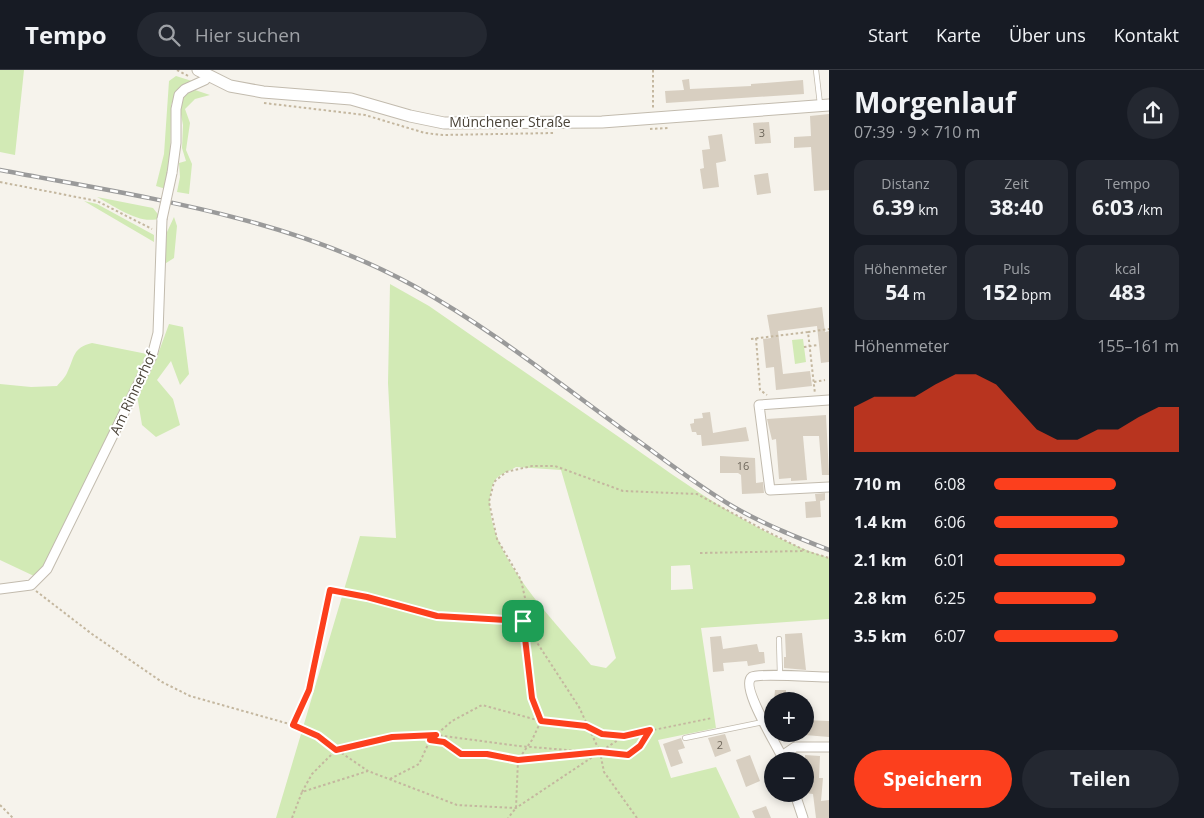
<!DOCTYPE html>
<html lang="de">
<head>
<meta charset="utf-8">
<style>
  :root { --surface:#171b24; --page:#242831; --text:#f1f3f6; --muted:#9ea1a6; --line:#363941; --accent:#fc3f1d }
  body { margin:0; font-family:"Open Sans",sans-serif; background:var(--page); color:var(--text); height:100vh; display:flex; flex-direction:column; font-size:19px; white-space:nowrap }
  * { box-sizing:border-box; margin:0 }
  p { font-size:16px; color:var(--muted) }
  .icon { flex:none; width:28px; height:28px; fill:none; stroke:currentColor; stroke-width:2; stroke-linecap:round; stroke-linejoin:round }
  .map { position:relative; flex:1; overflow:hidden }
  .side { display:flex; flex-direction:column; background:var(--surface); width:375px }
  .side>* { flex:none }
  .controls { position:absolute; left:764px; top:622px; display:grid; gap:10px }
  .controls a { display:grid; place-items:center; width:50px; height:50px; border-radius:50%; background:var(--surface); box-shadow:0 2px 8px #0003; font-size:25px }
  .pin { position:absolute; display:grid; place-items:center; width:42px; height:42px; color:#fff; margin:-21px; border-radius:10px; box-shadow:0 2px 8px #0006 }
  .round { display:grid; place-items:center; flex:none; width:52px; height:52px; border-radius:26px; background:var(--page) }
  .overview { display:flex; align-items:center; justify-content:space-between; height:85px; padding:0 25px }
  h1 { font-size:28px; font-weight:700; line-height:38px }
  .figures { display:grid; grid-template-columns:repeat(3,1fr); gap:8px; height:85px; padding:5px 25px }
  .figures div { display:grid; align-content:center; border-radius:12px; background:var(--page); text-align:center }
  .figures b { font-size:21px; font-weight:700 }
  .figures small { font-size:14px; font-weight:400 }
  .figures p { font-size:14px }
  .chart { height:140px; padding:10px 25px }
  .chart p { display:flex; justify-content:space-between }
  .chart svg { width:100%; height:90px; margin-top:5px; fill:var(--accent); opacity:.7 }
  .action { display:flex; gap:10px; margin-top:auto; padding:10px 25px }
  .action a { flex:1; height:58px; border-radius:30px; background:var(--accent); color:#fff; font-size:20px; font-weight:700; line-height:58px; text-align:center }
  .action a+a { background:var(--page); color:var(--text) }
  ul { padding:0 25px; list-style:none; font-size:16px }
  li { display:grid; grid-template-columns:80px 60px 1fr; align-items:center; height:38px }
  li i { height:12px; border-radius:6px; background:var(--accent) }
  header { display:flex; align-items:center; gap:30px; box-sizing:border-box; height:70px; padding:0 25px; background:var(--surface); border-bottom:1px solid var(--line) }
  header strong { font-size:24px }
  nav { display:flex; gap:28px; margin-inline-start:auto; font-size:18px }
  .search { width:350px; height:45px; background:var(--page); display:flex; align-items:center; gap:12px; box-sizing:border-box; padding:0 18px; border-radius:28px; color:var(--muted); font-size:19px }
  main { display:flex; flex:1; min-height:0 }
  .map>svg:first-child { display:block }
  .green { fill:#d2eab5; fill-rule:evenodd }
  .building { fill:#d8cfc1 }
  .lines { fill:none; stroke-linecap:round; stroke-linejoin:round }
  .service-casing { stroke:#c2bbae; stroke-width:6 }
  .minor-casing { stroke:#c2bbae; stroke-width:11 }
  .tertiary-casing { stroke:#c2bbae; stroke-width:13 }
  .path { stroke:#c4b79f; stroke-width:2; stroke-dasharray:2.5 2.5; stroke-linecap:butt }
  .service { stroke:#fff; stroke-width:4.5 }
  .minor { stroke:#fff; stroke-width:9 }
  .tertiary { stroke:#fff; stroke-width:11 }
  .rail-casing { stroke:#9a9a9a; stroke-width:4.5 }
  .rail { stroke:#fff; stroke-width:2.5; stroke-dasharray:8; stroke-linecap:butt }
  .minor-bridge-casing { stroke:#c2bbae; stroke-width:11; stroke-linecap:butt }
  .minor-bridge { stroke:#fff; stroke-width:9 }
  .route-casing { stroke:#fff; stroke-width:10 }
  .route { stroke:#fc3f1d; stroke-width:6 }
  .labels { text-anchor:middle; stroke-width:4; stroke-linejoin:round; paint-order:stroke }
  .number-label { font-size:11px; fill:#6e675b }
  .street-label { font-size:14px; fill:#4b4439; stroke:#fff }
</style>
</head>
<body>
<header>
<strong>Tempo</strong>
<div class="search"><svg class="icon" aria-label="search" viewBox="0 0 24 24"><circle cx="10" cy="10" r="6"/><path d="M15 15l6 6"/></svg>Hier suchen</div>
<nav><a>Start</a><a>Karte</a><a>Über uns</a><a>Kontakt</a></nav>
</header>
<main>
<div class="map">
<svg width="829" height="748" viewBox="0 0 829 748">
  <rect width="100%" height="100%" fill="#f6f3ec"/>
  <!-- green -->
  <path class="green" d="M0,0H24L15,85L0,82Z
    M176,6L195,12L178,20L171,35L170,103L166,119L156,116L164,84L169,11Z
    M195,20L210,25L195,29L185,39L190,53L186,80L192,94L189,124L177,122L180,107L179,93L186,91L182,78L183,55L179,34L187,23Z
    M97,127L153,138L161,148C140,156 115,136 97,127Z
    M84,131L97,134L154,165V172Z
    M174,147L177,156L174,188L163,195L167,162Z
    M390,214L429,236C491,279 554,322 616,365C683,412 751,463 829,488V549L701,558L716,658L658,670L671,708L716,697L740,748H276L360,466L396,468L388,313ZM516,397L561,400L616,588L606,598L591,595C557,553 485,484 490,427C491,421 492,414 496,409C500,404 510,401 516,397ZM690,495L693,519L671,520V496Z
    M169,254L183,257L189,304L180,315L171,291L157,310L173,329L180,355L156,367L142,355L137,325L158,284Z
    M803,269L806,292L795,294L792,270Z
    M92,273L147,284L45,495L34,506L0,490V314L31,317L57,316C60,312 65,308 67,303C75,287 72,278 92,273Z"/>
  <!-- building -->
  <path class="building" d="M689,9L690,19L751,16V14L803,10L804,24L666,33L665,21L684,20L682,10Z
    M829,44V120L814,121L811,77L794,78V67L811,66L810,46Z
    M769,52L771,73L755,74L753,53Z
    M722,64L726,91L716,93L719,117L703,119L700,99L704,98L702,80L710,79L708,66Z
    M768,103L771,123L757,125L754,105Z
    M822,237L825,262L829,261V292L821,293L817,256L778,261L783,304L810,301L812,316L776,320L774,297L766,298L763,269L771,268L767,245Z
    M710,342L713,363L746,357L749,371L702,376L701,365H697L696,362H692L690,354L694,353V349L703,348L702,343Z
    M826,345L829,405H822L819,366H803L807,410L791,411V408L779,409L776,369L772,370L767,349Z
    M720,386L755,388L756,413L763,412L764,423L742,424L741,405L738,403H720Z
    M825,423V430L820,431L821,447L806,448L805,432L816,431L815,424Z
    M802,563L806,600L784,598V587H786L785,564Z
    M721,566L723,579L757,574L759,582H764L765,593L748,596L747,591L723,593L724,601L713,602L710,567Z
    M775,620H786V631H774Z
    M805,650L829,651V667L805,665Z
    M725,664L731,681L715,687L708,668Z
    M681,668L685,678L678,680L683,693L671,697L663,674Z
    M750,685L760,711L746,717L736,690Z
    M805,685L820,686L819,708H823L821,731L829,730V748H816L813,724L805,723Z
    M766,736L771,748H755L752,741Z"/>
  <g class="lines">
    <defs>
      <path id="service" d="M816,0L820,34
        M779,569L780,605
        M685,668L763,652"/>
      <path id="minor" d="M172,103L176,73V39L179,25L185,19L205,10L207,6
        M829,330L759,335L770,420L829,417
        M0,519L31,515L47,499L152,286L158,263L162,149
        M782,686L795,677H829
        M784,691C779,678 739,616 752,607C759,603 817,607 829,607
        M795,724L803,748"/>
      <path id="tertiary" d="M198,0L230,16L263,22L351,29L410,46L444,53L602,52L829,35"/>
    </defs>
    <!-- service casing -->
    <use href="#service" class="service-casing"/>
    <!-- minor casing -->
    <use href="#minor" class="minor-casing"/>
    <!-- tertiary casing -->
    <use href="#tertiary" class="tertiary-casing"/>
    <!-- path -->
    <path class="path" d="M177,0L190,7
      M653,0V38
      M264,33L365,45L425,63L443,65L555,63
      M650,59L668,58
      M0,112L97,131L152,159
      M808,262L829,259
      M756,268L760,320L767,325
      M751,269L808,262L815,324
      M804,277L818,275
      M814,312L825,310
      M700,483L804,481
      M36,521L92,564L162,612L190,626L293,655L318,667L368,701
      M293,655L309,621L330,520L367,527L437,546L523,551L532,628L541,651L532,670L518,690L516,738L508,748
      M430,670L452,651L482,635L541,651L586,656L602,664L624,666L712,648
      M390,709L419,694L430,670L443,672L461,684L487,683L518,690L594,683
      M302,722L312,704L336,680L392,667L436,665L519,676L628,685L640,676L650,660
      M0,735L13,748
      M292,748L302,722L368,701L457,735L516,738L624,666
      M637,748L604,702L600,682L579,637L534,568L521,510L497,469L489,432L494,412L506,402L532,396H555L623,421L697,424L762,459L806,481L829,488"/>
    <!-- service -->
    <use href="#service" class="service"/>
    <!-- minor -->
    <use href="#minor" class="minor"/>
    <!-- tertiary -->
    <use href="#tertiary" class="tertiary"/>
    <defs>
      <path id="rail" d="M0,100C141,127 287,146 414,216C494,260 566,319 640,372C670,394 700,417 732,436C763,454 796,467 829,480"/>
    </defs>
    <!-- rail casing -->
    <use href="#rail" class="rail-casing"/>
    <!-- rail -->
    <use href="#rail" class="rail"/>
    <defs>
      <path id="minor-bridge" d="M162,149L172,103"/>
    </defs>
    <!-- minor-bridge casing -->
    <use href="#minor-bridge" class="minor-bridge-casing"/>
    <!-- minor-bridge -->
    <use href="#minor-bridge" class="minor-bridge"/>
  </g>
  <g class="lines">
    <defs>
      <path id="route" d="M330,520L367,527L437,546L523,551L532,628L541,651L586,656L602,664L624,666L650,660L640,676L628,685L600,682L518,690L487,684H461L444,672L430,670L436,665L392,667L336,680L318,666L293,655L309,620Z"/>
    </defs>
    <!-- route casing -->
    <use href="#route" class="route-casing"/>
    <!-- route -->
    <use href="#route" class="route"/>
  </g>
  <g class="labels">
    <!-- number labels -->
    <g class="number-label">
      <text x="762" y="67">3</text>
      <text x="743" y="400">16</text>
      <text x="720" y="679">2</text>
    </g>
    <!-- street labels -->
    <g class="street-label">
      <text x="510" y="57">Münchener Straße</text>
      <text transform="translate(133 323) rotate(-65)" y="5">Am Rinnerhof</text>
    </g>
  </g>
</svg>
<div class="controls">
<a>+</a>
<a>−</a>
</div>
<div class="pin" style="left:523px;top:551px;background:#1e9e55"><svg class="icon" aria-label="arrive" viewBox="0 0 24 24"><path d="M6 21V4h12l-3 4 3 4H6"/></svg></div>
</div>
<section class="side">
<div class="overview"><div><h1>Morgenlauf</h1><p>07:39 · 9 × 710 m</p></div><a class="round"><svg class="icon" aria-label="share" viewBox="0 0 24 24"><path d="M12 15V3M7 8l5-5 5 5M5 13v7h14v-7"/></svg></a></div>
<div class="figures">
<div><p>Distanz</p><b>6.39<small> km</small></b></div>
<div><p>Zeit</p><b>38:40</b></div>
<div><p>Tempo</p><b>6:03<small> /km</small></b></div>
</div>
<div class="figures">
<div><p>Höhenmeter</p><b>54<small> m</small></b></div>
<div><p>Puls</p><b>152<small> bpm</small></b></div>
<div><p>kcal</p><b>483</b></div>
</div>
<div class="chart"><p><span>Höhenmeter</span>155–161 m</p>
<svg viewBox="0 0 160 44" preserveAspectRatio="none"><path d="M0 44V22L10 17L20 17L30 17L40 11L50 6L60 6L70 11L80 22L90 33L100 38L110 38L120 33L130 33L140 27L150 22L160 22V44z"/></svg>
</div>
<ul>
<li><b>710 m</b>6:08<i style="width:66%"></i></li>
<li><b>1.4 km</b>6:06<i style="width:67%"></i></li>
<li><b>2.1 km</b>6:01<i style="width:71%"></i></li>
<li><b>2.8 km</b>6:25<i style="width:55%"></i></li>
<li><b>3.5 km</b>6:07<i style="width:67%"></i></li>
</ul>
<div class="action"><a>Speichern</a><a>Teilen</a></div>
</section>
</main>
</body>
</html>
